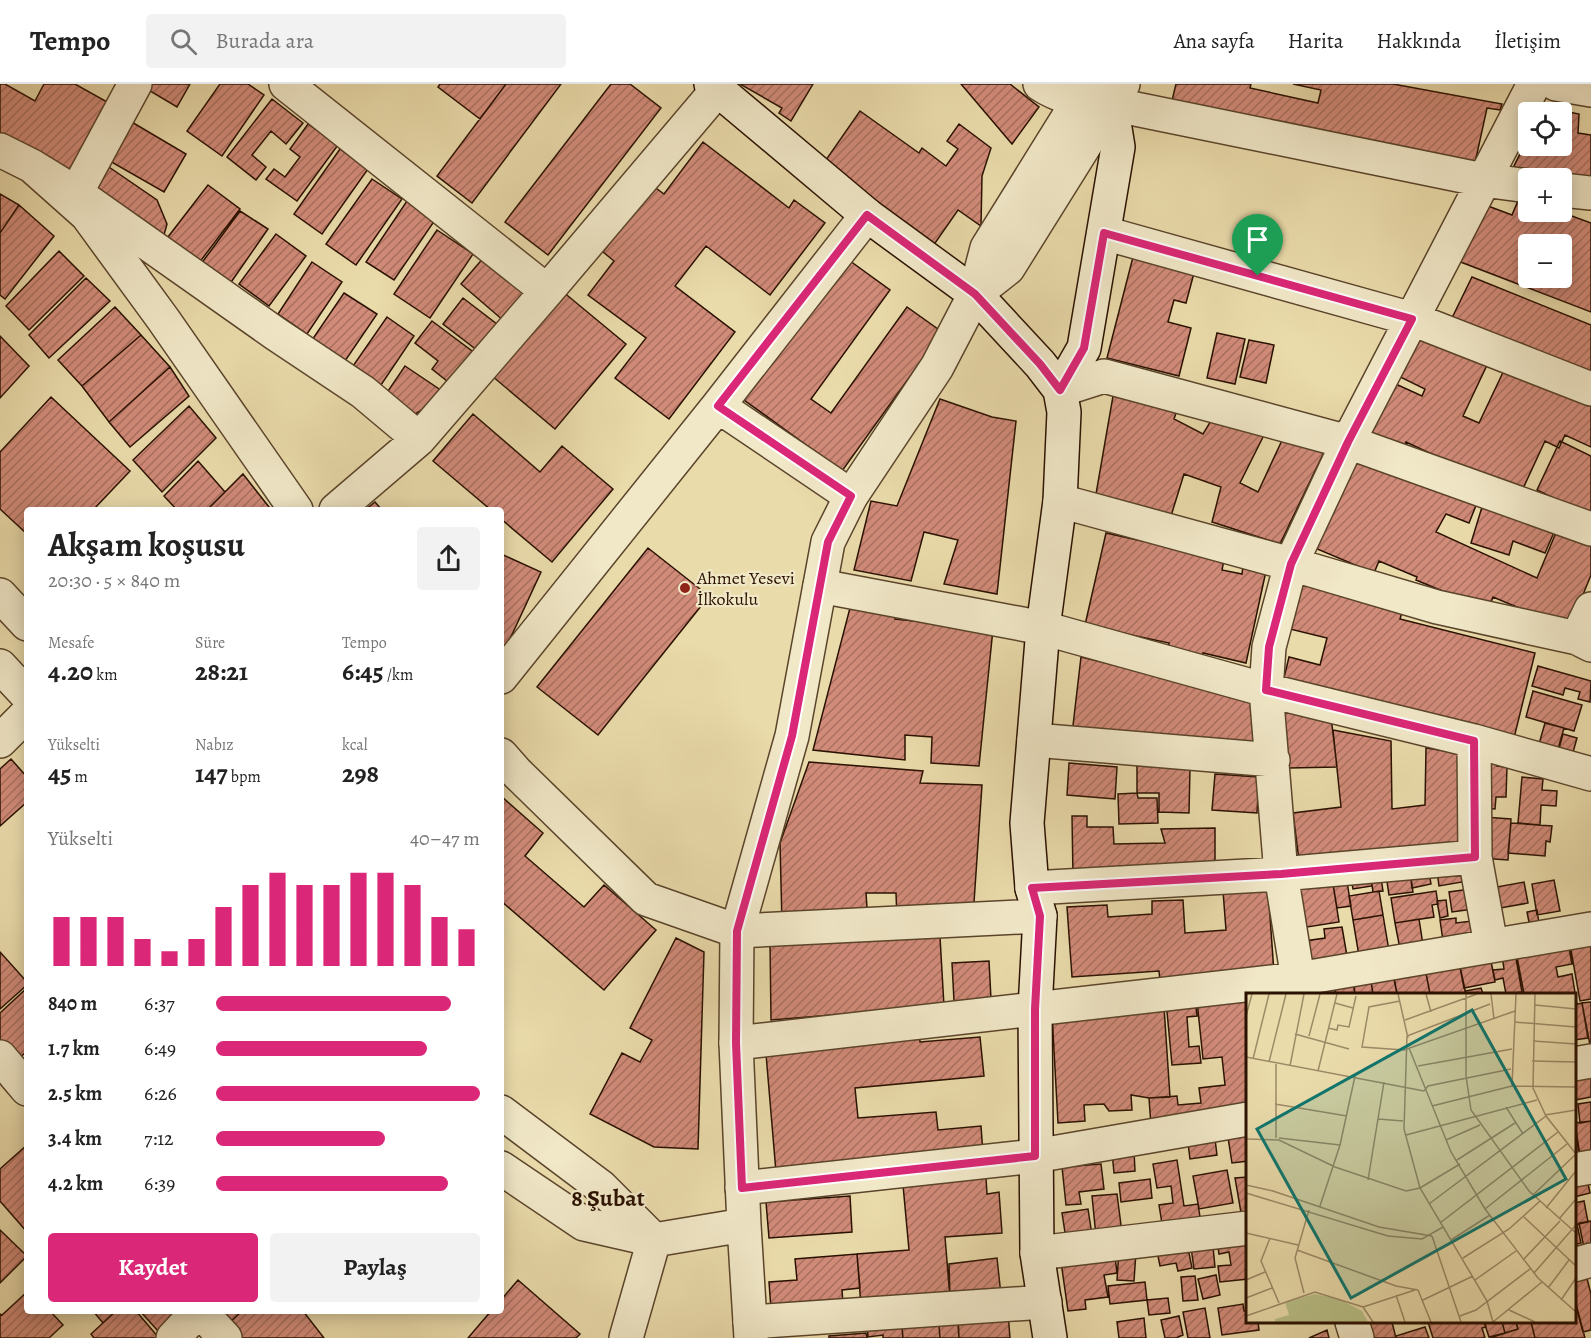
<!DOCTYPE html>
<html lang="tr">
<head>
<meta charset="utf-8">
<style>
  :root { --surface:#fff; --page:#f2f2f2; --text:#222; --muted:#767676; --line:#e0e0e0; --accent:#db2777 }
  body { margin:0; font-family:Alegreya,serif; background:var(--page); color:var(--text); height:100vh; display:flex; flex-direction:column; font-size:22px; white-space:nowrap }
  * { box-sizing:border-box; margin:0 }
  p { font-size:20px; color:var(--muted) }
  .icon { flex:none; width:33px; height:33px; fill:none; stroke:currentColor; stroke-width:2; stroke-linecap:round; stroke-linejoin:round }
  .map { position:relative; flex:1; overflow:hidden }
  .sheet { position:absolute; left:24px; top:423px; width:480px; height:807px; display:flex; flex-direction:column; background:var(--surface); border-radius:6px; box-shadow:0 3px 15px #0003 }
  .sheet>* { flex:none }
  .controls { position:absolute; left:1518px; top:18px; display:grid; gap:12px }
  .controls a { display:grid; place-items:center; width:54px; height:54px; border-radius:6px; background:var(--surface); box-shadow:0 3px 15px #0003; font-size:30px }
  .pin { position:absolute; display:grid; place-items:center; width:51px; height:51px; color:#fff; margin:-62px -26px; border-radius:50% 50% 50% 0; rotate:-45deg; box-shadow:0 0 6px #0007 }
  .pin .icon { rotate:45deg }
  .round { display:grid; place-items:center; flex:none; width:63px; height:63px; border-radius:6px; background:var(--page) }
  .summary { display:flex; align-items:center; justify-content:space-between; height:102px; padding:0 24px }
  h1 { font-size:33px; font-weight:600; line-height:45px }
  .metrics { display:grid; grid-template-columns:repeat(3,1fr); gap:9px; height:102px; padding:6px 24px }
  .metrics div { display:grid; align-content:center }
  .metrics b { font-size:26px; font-weight:600 }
  .metrics small { font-size:16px; font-weight:400 }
  .metrics p { font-size:16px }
  .chart { height:168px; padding:12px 24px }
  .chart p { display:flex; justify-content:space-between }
  .chart svg { width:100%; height:108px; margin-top:6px; stroke:var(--accent); stroke-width:6 }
  .action { display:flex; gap:12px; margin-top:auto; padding:12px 24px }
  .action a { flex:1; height:69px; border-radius:6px; background:var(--accent); color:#fff; font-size:24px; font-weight:600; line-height:69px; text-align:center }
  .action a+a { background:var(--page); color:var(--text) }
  ul { padding:0 24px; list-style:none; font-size:20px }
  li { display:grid; grid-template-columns:96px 72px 1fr; align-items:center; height:45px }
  li i { height:15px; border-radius:8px; background:var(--accent) }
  header { display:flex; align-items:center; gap:36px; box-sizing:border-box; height:84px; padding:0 30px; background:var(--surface); border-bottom:2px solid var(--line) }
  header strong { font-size:28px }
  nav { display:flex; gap:33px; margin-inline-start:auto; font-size:21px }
  .search { width:420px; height:54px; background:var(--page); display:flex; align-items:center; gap:15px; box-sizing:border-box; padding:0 21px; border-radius:6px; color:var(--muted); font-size:22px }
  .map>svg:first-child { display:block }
  .building { fill:url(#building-hatch); stroke:#2a1100; stroke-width:1.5; fill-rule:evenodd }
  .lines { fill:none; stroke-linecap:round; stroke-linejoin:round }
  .minor-casing { stroke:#5a442b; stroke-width:36 }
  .tertiary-casing { stroke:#5a442b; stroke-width:36 }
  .secondary-casing { stroke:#2a1100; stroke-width:36 }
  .minor { stroke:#f1e8c8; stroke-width:33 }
  .tertiary { stroke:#f1e8c8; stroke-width:33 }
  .secondary { stroke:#f1e8c8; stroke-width:33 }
  .route-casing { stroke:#fff; stroke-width:12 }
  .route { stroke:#db2777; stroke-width:8 }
  .poi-dot { fill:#8f2418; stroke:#f1e8c8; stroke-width:2 }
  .labels { text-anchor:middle; stroke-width:4.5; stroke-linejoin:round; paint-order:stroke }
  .poi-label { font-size:18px; fill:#2a1100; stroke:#f1e8c8; text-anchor:start }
  .district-label { font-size:24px; font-weight:bold; fill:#2a1100; stroke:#f1e8c8 }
  .inset-road { fill:none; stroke:#9d8a67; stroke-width:1.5 }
  .view { fill:#0f766e; fill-opacity:0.15; stroke:#0f766e; stroke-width:3 }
  .inset-edge { fill:none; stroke:#2a1100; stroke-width:3 }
</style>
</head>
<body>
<header>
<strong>Tempo</strong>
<div class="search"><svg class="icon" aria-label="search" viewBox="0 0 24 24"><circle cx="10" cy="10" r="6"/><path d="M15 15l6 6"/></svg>Burada ara</div>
<nav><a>Ana sayfa</a><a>Harita</a><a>Hakkında</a><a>İletişim</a></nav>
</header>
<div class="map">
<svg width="1591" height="1254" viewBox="0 0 1591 1254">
  <defs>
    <pattern id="building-hatch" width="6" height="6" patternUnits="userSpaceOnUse" patternTransform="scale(1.5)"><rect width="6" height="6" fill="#d18b79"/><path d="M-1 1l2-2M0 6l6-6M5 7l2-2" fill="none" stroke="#aa7061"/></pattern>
  </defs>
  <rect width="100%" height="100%" fill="#eadbab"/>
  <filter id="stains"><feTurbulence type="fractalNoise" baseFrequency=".00333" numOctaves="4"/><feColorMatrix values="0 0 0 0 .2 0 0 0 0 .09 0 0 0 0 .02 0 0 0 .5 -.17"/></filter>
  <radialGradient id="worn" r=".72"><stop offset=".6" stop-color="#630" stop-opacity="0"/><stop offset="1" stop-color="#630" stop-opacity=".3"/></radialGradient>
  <!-- building -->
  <path class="building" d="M0,0H5L35,17L44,0H75L109,19L64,99L0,63Z
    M147,0H190L177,23L145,4Z
    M220,0H248L264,11L222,72L187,47Z
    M440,0H506L480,35L438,3Z
    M506,0H561L472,119L437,92Z
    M611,0H630L661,24L548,171L505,138Z
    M740,0H813L791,37L779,29L782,24Z
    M961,0H1010L1039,23L1012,60Z
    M1176,0H1251L1250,4L1318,19L1321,6L1293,0H1393L1502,20L1500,26L1487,24L1475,79L1169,29Z
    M272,15L303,39L286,60L271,47L252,71L266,83L256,96L227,73Z
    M1545,23L1579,30L1578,49L1591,51V100L1512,86L1528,54V62H1562V28H1542Z
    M860,27L919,69L922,64L946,82L958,65L947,57L959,40L991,64L982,92L981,142L958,126L933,162L821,83Z
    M130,37L186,70L164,108L108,76Z
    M308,40L338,61L297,117L266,95L274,85L285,93L300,73L290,65Z
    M703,58L789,124L794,116L825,139L770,211L706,162L675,202L735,248L669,335L615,294L646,254L588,211L614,177L603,168L653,102L664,110Z
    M340,65L368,85L322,150L294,130Z
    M106,81L157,116L167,140L162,158L89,107Z
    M372,95L402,115L356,181L326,160Z
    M208,101L240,125L199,179L168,153Z
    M0,110L19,121L0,149Z
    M1520,112L1528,115V128H1561L1591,139V228L1458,177L1480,119L1512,131ZM1528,160H1562V194H1528Z
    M407,117L435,136L394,196L366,178Z
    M19,121L54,152L5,215L0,211V149Z
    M240,127L268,145L227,204L201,180Z
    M437,146L473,170L430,234L394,210Z
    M276,150L306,172L269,222L239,200Z
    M59,167L84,192L29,246L6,222Z
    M485,172L529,210L504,237L461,200Z
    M1133,173L1194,189L1186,219L1174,216L1168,238L1191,244L1179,292L1107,274Z
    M846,174L890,206L811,315L831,329L907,223L942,248L842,387L744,316Z
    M312,178L342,198L307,250L278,230Z
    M1472,193L1591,241V291L1521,259L1515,271L1448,242Z
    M86,194L110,217L49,274L29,251Z
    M562,207L626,260L555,345L492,292Z
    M344,209L377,230L345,277L312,256Z
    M463,214L502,244L482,270L443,240Z
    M115,223L141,251L82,302L58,276Z
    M387,233L414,252L381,301L353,282Z
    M432,237L476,270L452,301L432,285L438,277L415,259Z
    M1413,246L1487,281L1463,332L1479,339L1506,282L1591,322V363L1565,351L1559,364L1545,357L1520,411L1406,358L1402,368L1362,350L1387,296L1422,312L1425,305L1392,289Z
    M1217,249L1245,255L1235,300L1207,294Z
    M141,251L170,283L109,338L82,302Z
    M0,252L29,282L0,314Z
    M1249,256L1274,261L1266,299L1240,293Z
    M405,282L448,311L415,330L386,310Z
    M170,283L189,312L130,363L109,338Z
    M1113,312L1178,323L1174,335L1203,350L1212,335L1266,347L1240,399L1258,408L1284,352L1327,362L1280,460L1212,438L1221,403L1184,390L1171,432L1096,410Z
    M51,313L130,387L93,426H27V450L0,425V368Z
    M940,315L992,333L1016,337L997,510L944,500L958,456L924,448L911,497L854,486L871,417L897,422Z
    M189,322L216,354L162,408L133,376Z
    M473,330L540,388L562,362L613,405L552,478L501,435V426H491L433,377Z
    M1560,357L1591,372V432L1537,406Z
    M1351,367L1477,419L1469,439L1446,430L1436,448L1537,494L1560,439L1591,452V491L1569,545L1493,513L1488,526L1416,496L1417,493L1379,477L1374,489L1303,459Z
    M198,377L225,408L207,426H177L164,412Z
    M243,390L269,423L266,426H207Z
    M375,418L382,426H365Z
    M1482,423L1555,446L1545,469L1513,457L1509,471L1471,459Z
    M1142,447L1226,465L1222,486L1242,490L1243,482L1266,487L1246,579L1203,569L1201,580L1166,572L1169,559L1085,541L1106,449L1142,457Z
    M648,464L709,512L598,651L537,603Z
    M501,470L541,488L503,570L501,569Z
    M1301,500L1403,525L1400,535L1535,569L1513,658L1282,602L1289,573L1320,581L1327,554L1290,545Z
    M851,520L895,528V535L993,545L979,682L931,679L932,653L905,651V676L813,666Z
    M1081,573L1257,616L1256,666L1072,650Z
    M1538,582L1591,597L1590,618L1578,615L1580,608L1565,604L1563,611L1532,602Z
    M1533,607L1582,621L1574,647L1526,633Z
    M1280,624L1331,633L1337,683L1289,684Z
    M1545,639L1564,644L1556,672L1537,667Z
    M1333,646L1391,657L1392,725L1425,721L1426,664L1466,670L1470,762L1299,776L1293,729L1341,723Z
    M1563,650L1577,654L1570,679L1556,675Z
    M11,675L27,693V718L0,742V685Z
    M1488,676L1498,677L1497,682L1507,683L1506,713H1496L1495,725L1485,724Z
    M809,678L923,687L920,699L982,701L973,833L897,835L896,809H866L868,838L782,840L780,759Z
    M1069,679L1117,683L1115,715L1067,711Z
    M1137,682L1190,684L1189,729L1159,728V709H1137Z
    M1215,690L1259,693L1257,729L1212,726Z
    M1522,693L1543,695L1542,706L1557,707L1556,722L1541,721L1540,741L1518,739Z
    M1137,709L1138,714H1157L1158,739L1119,740L1118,710Z
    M501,712L543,749L525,772L584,823L604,801L656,846L604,906L501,817Z
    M1072,732H1087V743H1113L1114,760L1165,759L1161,745L1215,744V791L1073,792Z
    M1484,733L1511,735L1508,776L1480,774Z
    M1511,739L1552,742L1550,758L1546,757L1545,772L1508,769Z
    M1466,783L1468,797L1439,802L1437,787Z
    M1428,784L1431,800L1412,804L1410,787Z
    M1369,785L1372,802L1353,805L1350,788Z
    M1380,787L1383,807L1373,808L1370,788Z
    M1410,787L1413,808L1389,811L1386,791Z
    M1554,796L1560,827L1537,831L1532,800Z
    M1347,798L1351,822L1337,824L1333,800Z
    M1524,798L1528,819L1495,825L1491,804Z
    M1333,800L1339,838L1301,844L1295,806Z
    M1268,804L1274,889L1160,897L1159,887L1072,893L1067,823L1107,821L1108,833L1152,830V817L1183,816L1185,849L1226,846L1223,807Z
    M1470,805L1473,825L1452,828L1449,808Z
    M1379,807L1383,831L1353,836L1349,812Z
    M1436,807L1438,820L1432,821L1434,833L1395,839L1391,814Z
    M1446,816L1448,832L1440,834L1437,817Z
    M1537,826L1540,846L1531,848L1527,828Z
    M1383,831L1389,867L1359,872L1353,836Z
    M1456,834V839L1472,837L1475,852L1443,857L1440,836Z
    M1419,835L1423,861L1400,865L1395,839Z
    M1342,843L1347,872L1308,878L1305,857L1325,854L1324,845Z
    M1591,852V915L1580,917L1569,855Z
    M940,853L944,922L771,936L770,858Z
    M676,854L704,868L698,1065L654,1063L590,1030L622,969L640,978L652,956L630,944Z
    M1514,863L1522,908L1506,910L1503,894L1495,896L1493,886L1504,885L1501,865Z
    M1569,864L1572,880L1556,883L1558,893L1572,890L1577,921H1574V910H1524L1517,873Z
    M0,868L27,898V901L0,925Z
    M1490,872L1495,898L1464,904L1459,878Z
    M989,877L991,915L954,917L952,879Z
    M1459,878L1466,910H1430L1425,884Z
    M1425,884L1430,910H1397L1393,890Z
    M1370,891L1373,910H1355L1353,894Z
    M1394,893L1397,910H1373L1371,897Z
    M1333,895L1336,910H1309Z
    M1353,898L1355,910H1336L1334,901Z
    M27,904V967L12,981L0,968V929Z
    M1481,904L1483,910H1466L1465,907Z
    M1248,912V1032L1151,1042L1149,1014L1177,1012L1178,1021L1201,1019L1199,1004L1225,1001L1222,973L1203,975L1197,917Z
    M1195,915L1197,932L1187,933L1189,963L1199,962L1201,979L1172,981L1166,917Z
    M1591,918V961H1590L1582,919Z
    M1582,919L1588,954L1574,956V921Z
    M1164,923L1170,1013L1149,1014L1131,1011L1132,1026L1109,1027L1104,1020L1084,1021L1085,1037L1058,1039L1052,930Z
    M919,947L920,958L980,953L984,992L855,1004L858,1034L936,1028L938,1046L981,1042L983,1070L776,1088L766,970Z
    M1591,986V1013L1575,1016L1574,988Z
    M1591,1018V1037L1580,1039L1578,1020Z
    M1591,1037V1076L1581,1078L1575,1039Z
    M1574,1038L1580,1076H1574Z
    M1244,1044L1247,1063L1248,1077L1232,1079L1227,1047Z
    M1214,1047L1217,1071L1190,1075L1187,1051Z
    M27,1061V1148L0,1117V1085Z
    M1134,1067L1135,1087L1114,1089L1112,1068Z
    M1177,1076L1184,1122L1198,1120L1202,1146L1164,1152L1159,1121L1173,1119L1171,1102L1157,1104L1153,1080Z
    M1101,1080L1104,1105L1079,1108L1081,1120L1066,1121L1062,1083Z
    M1227,1086L1233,1119L1199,1125L1193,1092Z
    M1248,1093V1139L1243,1140L1235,1094Z
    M986,1094L987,1110L999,1108L1002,1149L945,1153L950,1214L861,1222L857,1170L909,1166L903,1101Z
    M1150,1095L1152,1114L1121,1118L1119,1099Z
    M1587,1095L1590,1109L1574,1113V1098Z
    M1117,1110L1122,1149L1096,1152L1092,1112Z
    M850,1112L852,1148L769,1154L766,1118Z
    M1584,1117L1588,1138L1574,1141V1119Z
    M1088,1125L1092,1151L1066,1155L1062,1129Z
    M1591,1137V1162L1584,1164L1579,1139Z
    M1577,1140L1581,1159L1574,1161V1141Z
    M0,1146L27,1172L0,1199Z
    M1248,1146V1195L1220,1198L1218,1182L1231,1181L1229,1168L1219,1170L1216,1150Z
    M1212,1153L1215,1183L1194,1185L1190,1156Z
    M1156,1162L1188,1164L1192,1184L1178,1187L1176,1179L1160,1182Z
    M1114,1164L1117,1189L1104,1191L1108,1213L1085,1216L1086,1225L1068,1227L1060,1171Z
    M1119,1166L1136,1168L1134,1197L1117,1196Z
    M857,1170L860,1204L842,1206L843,1219L771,1225L769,1198L797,1196L795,1175Z
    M997,1174L1001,1211L950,1214L949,1180Z
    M1585,1187L1591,1210V1246L1583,1248L1574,1215V1190Z
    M1216,1191L1220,1211L1203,1215L1198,1195Z
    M1195,1192L1198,1216L1183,1217L1181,1193Z
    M518,1196L580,1250L576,1254H468L491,1227H501V1216Z
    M1145,1198L1147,1216L1110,1220L1108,1202Z
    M27,1208V1227H50L63,1241L49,1254H0V1230L2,1231Z
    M1168,1214L1170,1229L1149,1231L1147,1216Z
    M1243,1220L1244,1227H1248V1238H1258L1259,1246L1222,1251L1218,1224Z
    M1576,1220L1585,1254H1535L1531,1238H1574V1221Z
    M1205,1224L1210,1254H1188L1183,1228Z
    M93,1227H116L103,1239Z
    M116,1227H136L159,1254H94L91,1250Z
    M140,1227H179L180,1228L158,1247Z
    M218,1227H242L227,1241Z
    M242,1227H303L324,1254H237L227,1241Z
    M1008,1228L1010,1254H959L958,1231Z
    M1179,1232L1183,1251L1178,1253V1254H1165L1161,1236Z
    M901,1234L903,1254H883V1251L868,1253L867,1236Z
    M1144,1234L1146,1254H1119L1117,1238Z
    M1375,1238H1392L1396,1254H1372L1368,1240Z
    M1428,1238H1484L1486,1243L1482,1244L1485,1254H1433Z
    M1484,1238H1502L1505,1249L1489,1253Z
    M1502,1238H1516L1518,1245L1505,1249Z
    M1523,1238H1531L1535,1254H1490L1518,1245L1516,1239Z
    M958,1240L959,1254H940L939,1241Z
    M939,1241L940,1254H903L902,1244Z
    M1425,1243L1429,1254H1396V1252Z
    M1327,1246L1329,1254H1309Z
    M866,1249L867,1254H829V1252Z"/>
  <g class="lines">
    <defs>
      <path id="minor" d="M286,0L547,207
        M1040,0C1062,15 1085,17 1111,20L1483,96L1528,102
        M1556,0L1591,6
        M0,66L32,82L87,131L163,235L296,426
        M32,82L76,109L276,250L363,308L419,355
        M1562,106L1591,109
        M76,109L135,0
        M1104,149L1412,235L1591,305
        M1060,306L1104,292L1348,358L1591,445
        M718,322L851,412
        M1060,417L1291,480L1437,523L1577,554L1591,561
        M336,426L419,355L547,207L718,5
        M820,502L1043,544L1266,606L1474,657L1591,690
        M1577,554L1591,525
        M501,593L718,322L867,131
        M1034,656L1273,676
        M0,657L27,630
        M1474,657L1475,773L1491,861
        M501,671L516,688L646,815L737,847L1040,832
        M1032,804L1281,790L1475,773
        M1298,910V895L1281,790L1266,606L1269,563L1291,480L1348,358L1534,0
        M736,959L1298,895L1591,845
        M0,973L27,1005
        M1574,980L1591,977
        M1574,1086L1591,1083
        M742,1104L1035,1072L1248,1035
        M1037,1169L1248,1144
        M1574,1181L1591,1176
        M200,1227L225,1254
        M750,1238L1045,1218
        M1352,1238L1357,1254
        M173,1254L198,1227"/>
      <path id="tertiary" d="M975,210L1008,184L1123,0
        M0,511L27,540
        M0,582L27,611
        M501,1028L601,1103L654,1156
        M501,1084L584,1140L654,1156L744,1141
        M626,1254L654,1156
        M751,1254L744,1141L736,959L737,847L792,652L828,458L851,412L937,283L975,210L987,164L1079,16L1091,0"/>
      <path id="secondary" d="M711,0L867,131L975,210L1040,280L1060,306
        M1050,1254L1037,1169L1035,925L1040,832L1032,804L1027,739L1043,544L1060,417L1064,328L1060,306L1084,264L1118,63L1111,20"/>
    </defs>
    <!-- minor casing -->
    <use href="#minor" class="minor-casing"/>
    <!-- tertiary casing -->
    <use href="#tertiary" class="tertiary-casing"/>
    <!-- secondary casing -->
    <use href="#secondary" class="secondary-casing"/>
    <!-- minor -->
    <use href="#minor" class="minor"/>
    <!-- tertiary -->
    <use href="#tertiary" class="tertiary"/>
    <!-- secondary -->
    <use href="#secondary" class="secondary"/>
  </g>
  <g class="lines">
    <defs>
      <path id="route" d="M867,131L975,210L1040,280L1060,306L1084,264L1104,149L1412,235L1348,358L1291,480L1269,563L1266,606L1474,657L1475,773L1281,790L1032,804L1040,832L1035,925V1072L742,1104L736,959L737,847L792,652L828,458L851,412L718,322Z"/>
    </defs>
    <!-- route casing -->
    <use href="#route" class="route-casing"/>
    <!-- route -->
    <use href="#route" class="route"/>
  </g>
  <!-- markers -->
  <circle class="poi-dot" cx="685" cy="504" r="6"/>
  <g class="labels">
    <!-- poi labels -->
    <g class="poi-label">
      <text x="697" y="500">Ahmet Yesevi<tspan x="697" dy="21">İlkokulu</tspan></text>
    </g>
    <!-- district labels -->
    <g class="district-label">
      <text x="608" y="1122">8 Şubat</text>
    </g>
  </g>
  <!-- overview -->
  <g transform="translate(1246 909)">
    <rect width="330" height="330" fill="#eadbab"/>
    <path d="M69,301L93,306L116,318L122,329H29V326L43,322L39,309Z" fill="#b9c087"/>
    <path class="inset-road" d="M152,1L162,45M180,1L185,19M220,1V83L225,117L283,198L330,240M245,1L248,26M289,1L287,95L300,123L330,161M154,8L123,14L116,54L158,57L269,18M89,10L107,15M289,12L330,16M0,23L6,1M159,27L231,1M268,29L330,34M82,35L91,37L92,32L103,34L110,3M49,41L103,56M63,43L74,1M161,43L158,136L174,195L241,308L247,329M161,43L244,11M287,48L330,51M163,55L205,159L239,216L292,285L330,319M0,64L178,98M7,66L23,1M286,68L330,69M23,69L40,1M44,73L58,1M172,73L266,56M72,78L91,1M266,93L270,1M178,98L182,93L265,76M29,111L101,123M186,113L266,93L330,94M260,114L277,141M299,122L330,117M132,126L157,128M160,142L291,107M30,145V71M33,145L94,152M0,146L33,147L89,174L160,198L174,195L214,171M200,147L234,132M211,167L269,130M122,187L138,89M0,192L27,198L133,234L186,243M0,200L142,243L176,246L197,234M287,202L330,161M183,211L300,123M74,213L94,152L109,83M300,215L330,178M239,216L321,151M278,224L330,273M313,226L330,206M194,230L312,139M0,240L52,252M186,243L215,329M24,245L15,268L33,310M205,247L244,222M51,257L150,293L172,297M217,265L263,236L294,208M277,267L314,228M288,280L330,232M0,287L19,279M229,287L270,258M302,295L323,267M172,297L185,329M58,300L49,265L63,217M150,302L159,329M0,305L26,295M177,307L227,283M315,307L330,285M117,314L169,297M263,317L289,329M0,323L69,299L117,314L127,329M214,323L230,317L284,276M247,329L296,289"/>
    <path class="view" d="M226,17L320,186L105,305L11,136Z"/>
    <rect width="330" height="330" class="inset-edge"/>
  </g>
  <rect width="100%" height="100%" filter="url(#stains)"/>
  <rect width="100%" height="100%" fill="url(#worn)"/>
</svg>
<div class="controls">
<a><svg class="icon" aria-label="locate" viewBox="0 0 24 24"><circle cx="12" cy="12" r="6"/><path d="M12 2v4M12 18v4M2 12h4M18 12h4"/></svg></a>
<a>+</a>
<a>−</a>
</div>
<div class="pin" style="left:1258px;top:192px;background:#1e9e55"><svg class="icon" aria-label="arrive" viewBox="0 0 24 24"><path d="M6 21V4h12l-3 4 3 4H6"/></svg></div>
<section class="sheet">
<div class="summary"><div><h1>Akşam koşusu</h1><p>20:30 · 5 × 840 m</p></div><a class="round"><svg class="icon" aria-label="share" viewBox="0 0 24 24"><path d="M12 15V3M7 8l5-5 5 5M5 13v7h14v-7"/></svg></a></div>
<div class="metrics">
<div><p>Mesafe</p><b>4.20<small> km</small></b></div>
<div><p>Süre</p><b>28:21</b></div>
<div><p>Tempo</p><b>6:45<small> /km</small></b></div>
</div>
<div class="metrics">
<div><p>Yükselti</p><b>45<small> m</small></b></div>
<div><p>Nabız</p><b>147<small> bpm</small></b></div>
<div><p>kcal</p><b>298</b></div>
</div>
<div class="chart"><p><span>Yükselti</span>40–47 m</p>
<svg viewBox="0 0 160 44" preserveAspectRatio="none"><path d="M5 44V24M15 44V24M25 44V24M35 44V33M45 44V38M55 44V33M65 44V20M75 44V11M85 44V6M95 44V11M105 44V11M115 44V6M125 44V6M135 44V11M145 44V24M155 44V29"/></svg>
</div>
<ul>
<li><b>840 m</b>6:37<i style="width:89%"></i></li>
<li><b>1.7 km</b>6:49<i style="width:80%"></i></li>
<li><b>2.5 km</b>6:26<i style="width:100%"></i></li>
<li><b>3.4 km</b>7:12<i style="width:64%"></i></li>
<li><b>4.2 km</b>6:39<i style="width:88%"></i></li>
</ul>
<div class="action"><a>Kaydet</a><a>Paylaş</a></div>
</section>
</div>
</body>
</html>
